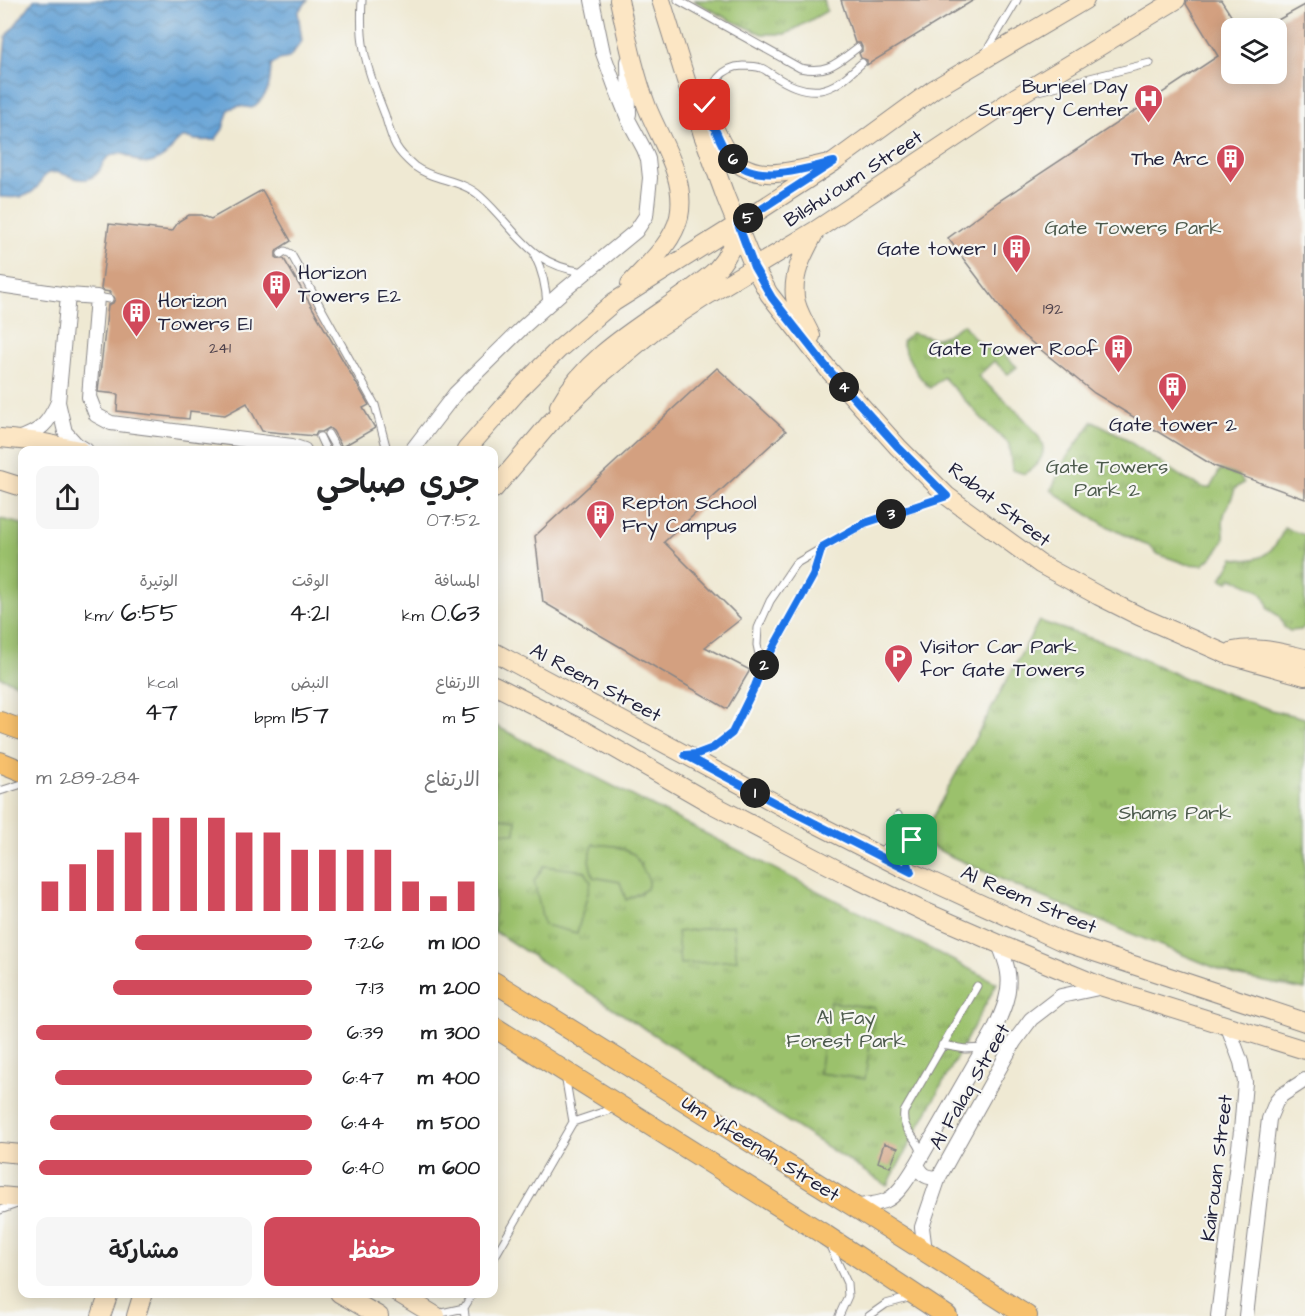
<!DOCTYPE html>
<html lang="ar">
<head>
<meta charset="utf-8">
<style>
  :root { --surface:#fff; --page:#f6f6f6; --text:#202124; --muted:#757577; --accent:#d1495b }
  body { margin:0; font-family:"Architects Daughter","Playpen Sans Arabic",sans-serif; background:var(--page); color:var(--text); direction:rtl; height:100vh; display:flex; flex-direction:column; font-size:22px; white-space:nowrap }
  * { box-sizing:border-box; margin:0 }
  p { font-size:20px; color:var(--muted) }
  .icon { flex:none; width:33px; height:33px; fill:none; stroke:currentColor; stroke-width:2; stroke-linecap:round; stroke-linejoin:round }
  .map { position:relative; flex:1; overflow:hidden; direction:ltr }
  .details { position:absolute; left:18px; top:446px; width:480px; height:852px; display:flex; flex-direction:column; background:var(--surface); border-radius:12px; box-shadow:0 3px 15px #0003; direction:rtl }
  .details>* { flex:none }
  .fabs { position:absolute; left:1221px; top:18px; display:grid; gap:12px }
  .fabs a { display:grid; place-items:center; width:66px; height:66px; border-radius:12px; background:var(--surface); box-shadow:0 3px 15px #0003; font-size:30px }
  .pin { position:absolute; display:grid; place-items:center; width:51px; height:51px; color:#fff; margin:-26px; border-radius:12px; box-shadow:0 3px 9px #0006 }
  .km { position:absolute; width:30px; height:30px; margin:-15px; border-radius:50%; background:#222; color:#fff; font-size:16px; line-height:30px; text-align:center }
  .round { display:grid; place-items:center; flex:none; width:63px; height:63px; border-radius:12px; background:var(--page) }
  .head { display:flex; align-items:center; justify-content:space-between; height:102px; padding:0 18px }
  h1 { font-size:33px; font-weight:600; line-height:45px }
  .stats { display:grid; grid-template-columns:repeat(3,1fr); gap:9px; height:102px; padding:6px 18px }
  .stats div { display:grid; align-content:center }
  .stats b { font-size:26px; font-weight:600 }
  .stats small { font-size:16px; font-weight:400 }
  .stats p { font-size:16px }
  .chart { height:168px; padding:12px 18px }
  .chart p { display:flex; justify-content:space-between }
  .chart svg { width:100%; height:108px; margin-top:6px; stroke:var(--accent); stroke-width:6 }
  .primary-button { display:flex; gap:12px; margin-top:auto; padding:12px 18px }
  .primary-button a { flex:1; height:69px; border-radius:12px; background:var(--accent); color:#fff; font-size:24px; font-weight:600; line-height:69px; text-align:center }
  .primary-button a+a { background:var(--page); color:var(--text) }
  ul { padding:0 18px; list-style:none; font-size:20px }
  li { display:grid; grid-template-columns:96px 72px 1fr; align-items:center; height:45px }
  li i { height:15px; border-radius:8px; background:var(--accent) }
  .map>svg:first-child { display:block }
  .park { fill:url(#park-tufts); stroke:#5e7254; stroke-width:1.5 }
  .garden { fill:#9bc16c; stroke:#5e7254; stroke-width:1.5 }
  .water { fill:url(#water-waves); stroke:#426288; stroke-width:1.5 }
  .building { fill:#d3a080 }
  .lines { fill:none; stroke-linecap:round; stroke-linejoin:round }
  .lane-casing { stroke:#888687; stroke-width:9 }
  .street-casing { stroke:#888687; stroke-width:16 }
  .secondary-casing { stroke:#888687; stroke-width:20 }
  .primary-casing { stroke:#888687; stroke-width:22 }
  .lane { stroke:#fff; stroke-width:7 }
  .street { stroke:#fff; stroke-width:14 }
  .secondary { stroke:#fce6c4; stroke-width:18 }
  .primary { stroke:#f7c06c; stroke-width:20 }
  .route-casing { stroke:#fff; stroke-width:12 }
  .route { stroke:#1a73e8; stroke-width:8 }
  .labels { text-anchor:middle; stroke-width:4.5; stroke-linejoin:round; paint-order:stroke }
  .number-label { font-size:16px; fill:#4e424c }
  .poi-label { font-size:20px; fill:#22223b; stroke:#f6f6f2; text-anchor:end }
  .street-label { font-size:20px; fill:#22223b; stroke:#f6f6f2 }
  .park-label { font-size:20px; fill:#4c5a4c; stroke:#f6f6f2 }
</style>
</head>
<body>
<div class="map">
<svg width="1305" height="1316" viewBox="0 0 1305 1316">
  <defs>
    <pattern id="park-tufts" width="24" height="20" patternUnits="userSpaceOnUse" patternTransform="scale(1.5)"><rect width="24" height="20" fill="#9bc16c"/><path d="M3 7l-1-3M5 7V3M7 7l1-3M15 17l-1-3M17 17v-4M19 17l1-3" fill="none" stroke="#7e9c5a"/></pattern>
    <pattern id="water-waves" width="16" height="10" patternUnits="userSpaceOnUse" patternTransform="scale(1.5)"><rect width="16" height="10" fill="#63a1d5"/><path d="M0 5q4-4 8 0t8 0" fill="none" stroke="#5183ae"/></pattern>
  </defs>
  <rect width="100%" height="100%" fill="#f6f6f2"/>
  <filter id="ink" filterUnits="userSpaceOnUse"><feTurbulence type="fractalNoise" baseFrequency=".0167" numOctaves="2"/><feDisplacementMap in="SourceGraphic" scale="12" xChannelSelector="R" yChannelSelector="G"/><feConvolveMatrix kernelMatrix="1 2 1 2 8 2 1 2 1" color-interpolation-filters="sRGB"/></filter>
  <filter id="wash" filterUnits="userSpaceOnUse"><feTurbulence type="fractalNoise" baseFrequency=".008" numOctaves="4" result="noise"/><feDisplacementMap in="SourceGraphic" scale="24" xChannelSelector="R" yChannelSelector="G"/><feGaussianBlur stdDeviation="1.35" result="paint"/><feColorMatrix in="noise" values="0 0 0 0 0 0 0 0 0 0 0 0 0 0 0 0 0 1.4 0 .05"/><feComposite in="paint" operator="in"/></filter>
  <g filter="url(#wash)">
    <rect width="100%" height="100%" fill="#efe9d3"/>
    <!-- park -->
    <path class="park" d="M693,0H824L827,11L786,34H762L730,20Z
      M963,324L975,339L988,349L999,350L1017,367L1008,374L994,361L978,376C993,391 1042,429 1043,448C1044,460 1033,468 1025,474L1012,470L1009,444L989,426L943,377L930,388C916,375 908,360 902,342L911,333C919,334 924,336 931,338C942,340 954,330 963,324Z
      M1093,421L1118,434L1185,479L1205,488H1210L1220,470L1239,476L1244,483L1235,488C1233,498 1227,506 1224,515C1222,523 1224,527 1224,534C1226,544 1210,559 1203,565L1186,564L1158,554L1149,546L1141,543L1105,525L1069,503L1051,490L1065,460Z
      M1284,528L1305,535V626L1301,630L1290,631L1284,627L1279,616L1268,609C1268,590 1246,584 1232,578L1228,582L1221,579L1234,558C1259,565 1276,551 1284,528Z
      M1039,621L1111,645L1189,680L1271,710L1305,718V990L1235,976L1032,893L946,854L920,840Z
      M494,725L997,983L887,1186L494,931Z"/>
    <!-- garden -->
    <path class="garden" d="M0,519L22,524V686L0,677Z
      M494,817L516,820L515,834L494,831Z
      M593,844L615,846L634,854L649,880L647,889L626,900L620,882L593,877L589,860Z
      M544,866L585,871L591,882L577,933L544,925L534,881Z
      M733,925L737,960L680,964L677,932Z
      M830,1002L875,1008L865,1079L819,1073Z"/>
    <!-- water -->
    <path class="water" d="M34,0H308L298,12L302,41L289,58L279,60L271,66C270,87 269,95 252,108L239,106L229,109L223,129L215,140C209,140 202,141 196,140C191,139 188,137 183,138C174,141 173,149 167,154C163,157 155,162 150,163C134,167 126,144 107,158C100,164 102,174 90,178C75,184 58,166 46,175C43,177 40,183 38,186C28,199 15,198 0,197V76L2,75L6,37Z"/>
    <g id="blocks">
      <!-- building -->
      <path class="building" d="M841,0H974L867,65V60L861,58L859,53L862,51V47L860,43H855Z
        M1187,0H1221L1239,28H1232V74H1276V21L1305,5V499L1214,466L1094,393L1019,332L962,257L948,238L999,201L1218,56L1186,4Z
        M262,190L291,241L278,249L276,252V257L279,259H284L369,405L363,408L375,428L342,447L333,431L329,428L322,432H317L315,436L262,431L247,403L225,415L190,411L189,419L117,411L118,394L98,392L108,305L113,303L115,299L114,297L109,293L110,292L104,291L101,289L109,224L172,231L179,221L189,215H201L211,219Z
        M717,368L786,431L664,542L741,619L705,647L750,670L727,709L543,602L535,536Z
        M884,1143L898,1148L890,1167L878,1162Z"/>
    </g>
  </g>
  <g filter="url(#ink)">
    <use href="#blocks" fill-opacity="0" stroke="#888687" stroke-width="1.5"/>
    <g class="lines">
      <defs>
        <path id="lane" d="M362,0C361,17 361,34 364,50C368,73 377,94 385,115C388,125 391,137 396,146C400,153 407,160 414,166C434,181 461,179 480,196C518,230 528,265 584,272
          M678,0L800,68C827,74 837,63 857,48
          M986,52L1017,0
          M1038,91L1150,63
          M706,102C713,84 720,67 743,66C748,66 756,66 761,68C765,69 769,73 773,75C787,84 802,92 820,90C838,87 849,74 862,63
          M281,254L285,251L291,254L375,405L387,450
          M535,256C543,272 546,287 547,305
          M97,297L109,299
          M328,434L337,450
          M320,437L326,450
          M762,668L774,648L813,576L822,547
          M693,755L713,748L732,733L755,686L762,668L757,645L758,628L770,601L795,564L865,523L945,497
          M0,791L22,784
          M878,852C894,845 903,833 898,815
          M909,867C904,846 913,837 922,820
          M942,1045L966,1049L984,1048
          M565,1075L573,1122
          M922,1154C918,1136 901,1132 904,1112L977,986
          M0,1210L17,1204
          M830,1246L847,1283L848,1296L839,1316
          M494,1258L573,1122L615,1108
          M437,1314L464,1308
          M465,1316L464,1308L473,1293
          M869,1316L886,1304L912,1297"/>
        <path id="street" d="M628,61L629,114
          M0,285L68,295L97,297L89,397L96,415L111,423L292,446L304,450
          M68,295L58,402L65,432L76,444L86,450
          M18,439C41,431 48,424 58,402
          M412,450L455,394L523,327L562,292L636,231L646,216L650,178L648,159L644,149L629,121L615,86L603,53L592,0
          M917,1164C921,1175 928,1179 939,1177
          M855,1207C865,1205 876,1204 885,1201C899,1195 909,1176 917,1164L994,1030C1003,1011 1011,993 1008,973C1007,963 1002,953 999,944
          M925,1251L922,1227L939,1177L1014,1042L1031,1019L1061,996L1103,987
          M1218,1316L1241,1131L1245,1082L1241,1062L1228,1027
          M1246,1316L1269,1119L1276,1102L1282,1095L1305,1080"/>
        <path id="secondary" d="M619,0C627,36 634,73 647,107C661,142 687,178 679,217C673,243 648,264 630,284
          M661,0L703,135L726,198L754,267L769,294L828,369L898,447L947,496L1040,564L1099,596L1139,616L1226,654L1305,676
          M703,101C710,116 719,144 730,156C754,184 793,171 824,164
          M811,336C806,324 796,310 795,297C792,272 805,251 816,230
          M559,406C594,343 664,316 716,270C729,256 735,242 738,224
          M0,438L40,442L79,450
          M466,450L525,383L558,350L614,302L757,212L834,162L934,89L1085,0
          M0,480L22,487
          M494,489L550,423L600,375L653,331L708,295L816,230L1016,97L1176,0
          M1233,651C1258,646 1281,653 1305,658
          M494,652L781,806L911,872L1061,941L1305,1022
          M494,685L583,730L710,803L844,873L921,910L999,944L1103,987L1305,1050
          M0,1152L22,1154
          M0,1196L22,1198
          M339,1293L379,1316
          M398,1293L436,1316
          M101,1316L109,1293
          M136,1316L143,1293"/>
        <path id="primary" d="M0,722L22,730
          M0,762L22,771
          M494,982L855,1207L1027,1316
          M494,1027L825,1235L947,1316"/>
      </defs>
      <!-- lane casing -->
      <use href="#lane" class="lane-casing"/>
      <!-- street casing -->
      <use href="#street" class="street-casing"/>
      <!-- secondary casing -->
      <use href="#secondary" class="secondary-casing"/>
      <!-- primary casing -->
      <use href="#primary" class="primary-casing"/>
      <!-- lane -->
      <use href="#lane" class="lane"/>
      <!-- street -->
      <use href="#street" class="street"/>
      <!-- secondary -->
      <use href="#secondary" class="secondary"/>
      <!-- primary -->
      <use href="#primary" class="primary"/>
    </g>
  </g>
  <g class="lines" filter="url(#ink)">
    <defs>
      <path id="route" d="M705,105C711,120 720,144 729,156C754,187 802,169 834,162L738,224L754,267L772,298L828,369L898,447L947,496L865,523L822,547L813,576L762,668L755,686L732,733L713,748L697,754L685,755L781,806L911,872C906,860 905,850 912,840"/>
    </defs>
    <!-- route casing -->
    <use href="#route" class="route-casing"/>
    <!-- route -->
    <use href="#route" class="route"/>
  </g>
  <!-- icons -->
  <defs>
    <symbol id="hospital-pin" viewBox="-11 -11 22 30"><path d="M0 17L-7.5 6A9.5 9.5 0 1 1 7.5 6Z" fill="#d1495b" stroke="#f6f6f2"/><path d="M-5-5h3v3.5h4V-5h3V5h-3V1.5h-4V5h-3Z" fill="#fff"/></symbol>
    <symbol id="building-pin" viewBox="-11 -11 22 30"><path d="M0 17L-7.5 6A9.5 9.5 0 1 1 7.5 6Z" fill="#d1495b" stroke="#f6f6f2"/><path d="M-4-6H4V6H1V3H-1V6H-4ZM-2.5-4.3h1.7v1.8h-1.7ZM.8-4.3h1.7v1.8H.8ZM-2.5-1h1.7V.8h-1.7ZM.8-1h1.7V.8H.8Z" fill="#fff"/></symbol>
    <symbol id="parking-pin" viewBox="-11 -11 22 30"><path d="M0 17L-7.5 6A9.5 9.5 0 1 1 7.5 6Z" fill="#d1495b" stroke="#f6f6f2"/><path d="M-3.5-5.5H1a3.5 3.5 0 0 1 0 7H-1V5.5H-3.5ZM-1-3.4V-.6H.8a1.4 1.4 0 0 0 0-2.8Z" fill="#fff"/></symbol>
  </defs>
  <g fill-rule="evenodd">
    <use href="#hospital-pin" x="1132" y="82" width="33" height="45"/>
    <use href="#building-pin" x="1214" y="142" width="33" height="45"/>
    <use href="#building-pin" x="1000" y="232" width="33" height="45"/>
    <use href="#building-pin" x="260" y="268" width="33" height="45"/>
    <use href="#building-pin" x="120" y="296" width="33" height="45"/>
    <use href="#building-pin" x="1102" y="332" width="33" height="45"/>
    <use href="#building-pin" x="1156" y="370" width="33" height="45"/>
    <use href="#building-pin" x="584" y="498" width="33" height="45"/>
    <use href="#parking-pin" x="882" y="642" width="33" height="45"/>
  </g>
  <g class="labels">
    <!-- number labels -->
    <g class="number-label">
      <text x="1053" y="314">192</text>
      <text x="220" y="353">241</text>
    </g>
    <!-- poi labels -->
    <g class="poi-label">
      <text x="1128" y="93">Burjeel Day<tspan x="1128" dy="23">Surgery Center</tspan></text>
      <text x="1209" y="165">The Arc</text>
      <text x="996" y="255">Gate tower 1</text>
      <text x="298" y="279" text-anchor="start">Horizon<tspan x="298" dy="23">Towers E2</tspan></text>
      <text x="158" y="307" text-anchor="start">Horizon<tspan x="158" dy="23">Towers E1</tspan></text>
      <text x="1098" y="355">Gate Tower Roof</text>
      <text x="1173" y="431" text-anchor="middle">Gate tower 2</text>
      <text x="622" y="509" text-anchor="start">Repton School<tspan x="622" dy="23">Fry Campus</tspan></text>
      <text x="920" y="653" text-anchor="start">Visitor Car Park<tspan x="920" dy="23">for Gate Towers</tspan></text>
    </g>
    <!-- street labels -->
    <g class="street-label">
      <text transform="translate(853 178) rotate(-33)" y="7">Bilshu'oum Street</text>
      <text transform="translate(1000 504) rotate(38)" y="7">Rabat Street</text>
      <text transform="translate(596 682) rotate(28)" y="7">Al Reem Street</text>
      <text transform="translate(1029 899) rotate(23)" y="7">Al Reem Street</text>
      <text transform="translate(969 1086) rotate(-60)" y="7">Al Falaq Street</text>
      <text transform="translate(761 1148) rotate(32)" y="7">Um Yifeenah Street</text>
      <text transform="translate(1216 1168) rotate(-83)" y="7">Kairouan Street</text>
    </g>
    <!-- park labels -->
    <g class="park-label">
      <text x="1133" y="234">Gate Towers Park</text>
      <text x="1107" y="473">Gate Towers<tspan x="1107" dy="23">Park 2</tspan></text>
      <text x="1175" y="819">Shams Park</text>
      <text x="846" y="1024">Al Fay<tspan x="846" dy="23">Forest Park</tspan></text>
    </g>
  </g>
</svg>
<div class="fabs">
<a><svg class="icon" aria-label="layers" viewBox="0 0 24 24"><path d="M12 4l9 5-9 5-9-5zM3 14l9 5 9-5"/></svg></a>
</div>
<div class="pin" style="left:912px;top:840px;background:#1e9e55"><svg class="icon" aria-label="arrive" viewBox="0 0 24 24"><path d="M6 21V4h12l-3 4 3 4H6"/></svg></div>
<div class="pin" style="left:705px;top:105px;background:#d93025"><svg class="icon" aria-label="check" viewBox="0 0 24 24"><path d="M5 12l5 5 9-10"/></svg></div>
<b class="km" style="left:755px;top:793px">1</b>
<b class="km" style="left:764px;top:665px">2</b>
<b class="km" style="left:891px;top:514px">3</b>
<b class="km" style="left:844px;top:387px">4</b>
<b class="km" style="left:748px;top:218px">5</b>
<b class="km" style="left:733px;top:159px">6</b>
<section class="details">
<div class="head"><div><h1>جري صباحي</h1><p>07:52</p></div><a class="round"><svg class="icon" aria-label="share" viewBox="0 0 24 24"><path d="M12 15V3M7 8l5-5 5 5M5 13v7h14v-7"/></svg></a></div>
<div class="stats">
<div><p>المسافة</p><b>0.63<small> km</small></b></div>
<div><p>الوقت</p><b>4:21</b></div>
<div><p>الوتيرة</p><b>6:55<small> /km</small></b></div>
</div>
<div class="stats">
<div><p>الارتفاع</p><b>5<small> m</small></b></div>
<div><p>النبض</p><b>157<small> bpm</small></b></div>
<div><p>kcal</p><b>47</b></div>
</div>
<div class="chart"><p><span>الارتفاع</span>284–289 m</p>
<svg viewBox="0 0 160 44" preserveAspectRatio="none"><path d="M5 44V32M15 44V25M25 44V19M35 44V12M45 44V6M55 44V6M65 44V6M75 44V12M85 44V12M95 44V19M105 44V19M115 44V19M125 44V19M135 44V32M145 44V38M155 44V32"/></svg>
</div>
<ul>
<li><b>100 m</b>7:26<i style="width:64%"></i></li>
<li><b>200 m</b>7:13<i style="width:72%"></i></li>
<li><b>300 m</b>6:39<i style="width:100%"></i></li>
<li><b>400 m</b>6:47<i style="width:93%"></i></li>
<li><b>500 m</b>6:44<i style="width:95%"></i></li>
<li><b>600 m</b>6:40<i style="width:99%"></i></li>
</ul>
<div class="primary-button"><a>حفظ</a><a>مشاركة</a></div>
</section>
</div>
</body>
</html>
